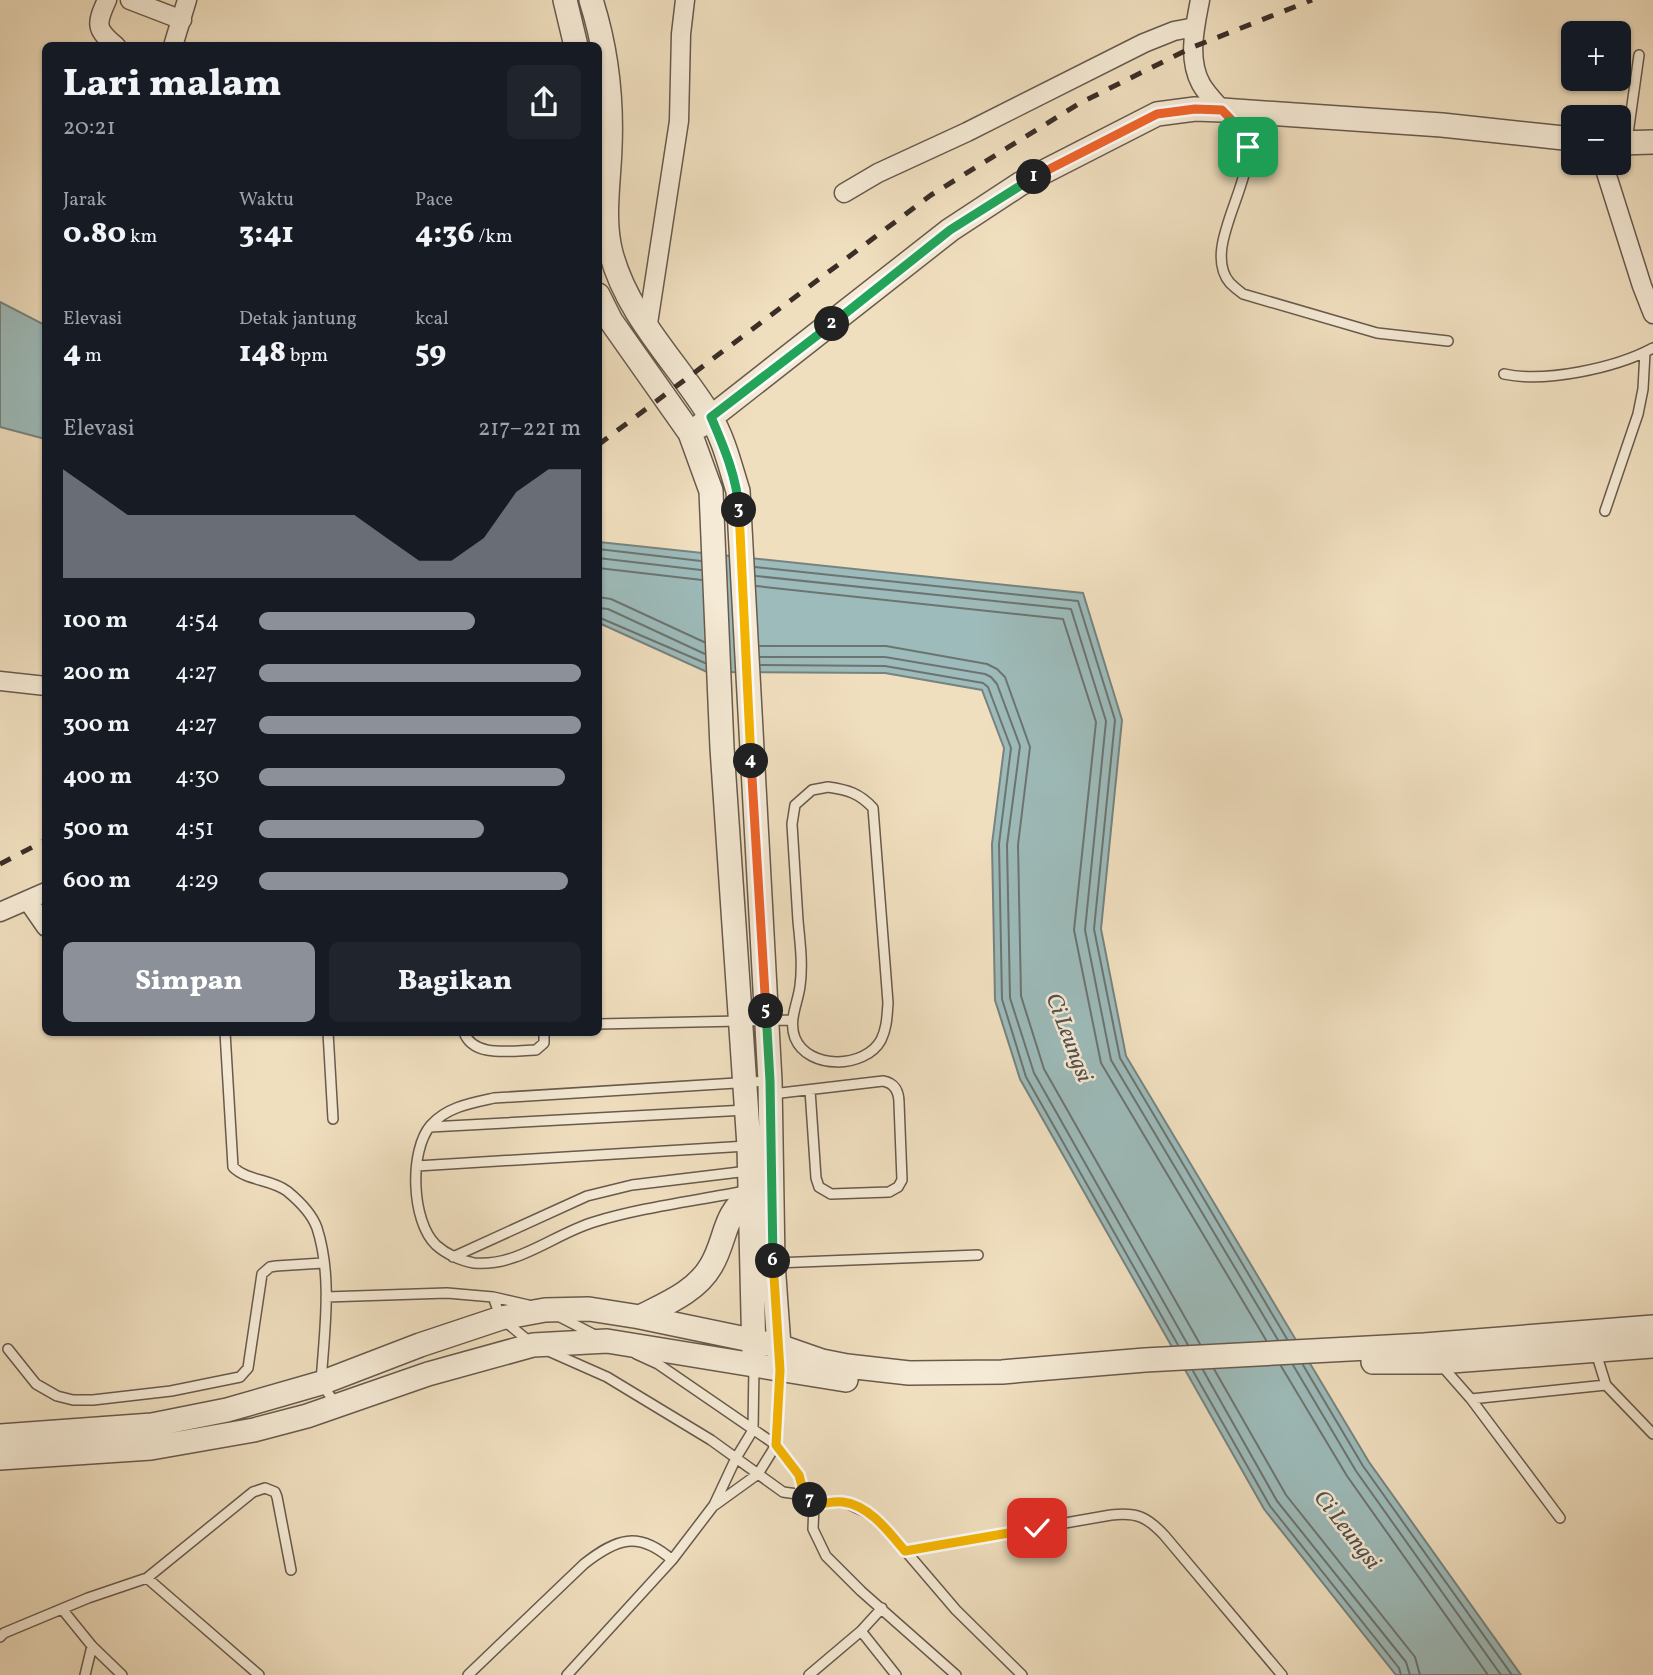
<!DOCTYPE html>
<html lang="id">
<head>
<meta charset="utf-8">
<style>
  :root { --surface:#171b24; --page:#20242c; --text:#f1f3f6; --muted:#9ea1a6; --accent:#8c9099 }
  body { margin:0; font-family:Vollkorn,serif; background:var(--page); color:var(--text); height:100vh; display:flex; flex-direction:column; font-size:26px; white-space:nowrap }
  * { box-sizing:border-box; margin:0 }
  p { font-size:23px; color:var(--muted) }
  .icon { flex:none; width:38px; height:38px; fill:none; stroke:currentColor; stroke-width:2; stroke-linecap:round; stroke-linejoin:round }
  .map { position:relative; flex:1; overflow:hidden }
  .sheet { position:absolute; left:42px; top:42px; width:560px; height:994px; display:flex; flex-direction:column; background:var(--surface); border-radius:10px; box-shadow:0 2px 5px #0004 }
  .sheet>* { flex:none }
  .controls { position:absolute; left:1561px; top:21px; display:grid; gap:14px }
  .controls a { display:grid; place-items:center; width:70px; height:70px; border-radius:10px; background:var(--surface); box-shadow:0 2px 5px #0004; font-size:35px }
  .pin { position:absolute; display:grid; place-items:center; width:60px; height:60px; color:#fff; margin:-30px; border-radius:14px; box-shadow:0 4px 10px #0006 }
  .km { position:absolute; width:35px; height:35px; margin:-18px; border-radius:50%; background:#222; color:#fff; font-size:19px; line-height:35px; text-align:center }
  .round { display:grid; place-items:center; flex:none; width:74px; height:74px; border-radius:10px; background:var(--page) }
  .summary { display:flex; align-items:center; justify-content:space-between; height:119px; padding:0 21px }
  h1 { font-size:38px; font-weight:800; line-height:52px }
  .stats { display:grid; grid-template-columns:repeat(3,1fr); gap:10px; height:119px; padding:7px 21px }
  .stats div { display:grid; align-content:center }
  .stats b { font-size:30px; font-weight:800 }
  .stats small { font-size:19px; font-weight:400 }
  .stats p { font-size:19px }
  .chart { height:196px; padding:14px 21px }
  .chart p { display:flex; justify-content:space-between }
  .chart svg { width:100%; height:126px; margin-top:7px; fill:var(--accent); opacity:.7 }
  .button { display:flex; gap:14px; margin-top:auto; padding:14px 21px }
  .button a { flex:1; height:80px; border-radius:10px; background:var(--accent); color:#fff; font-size:28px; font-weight:800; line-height:80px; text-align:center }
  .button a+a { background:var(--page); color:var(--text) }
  ul { padding:0 21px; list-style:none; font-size:23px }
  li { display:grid; grid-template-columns:112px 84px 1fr; align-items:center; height:52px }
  li i { height:18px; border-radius:9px; background:var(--accent) }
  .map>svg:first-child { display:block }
  .water { fill:#9dbbba; stroke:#768380; stroke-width:2 }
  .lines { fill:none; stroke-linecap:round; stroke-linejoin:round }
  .shore { stroke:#6c7471; stroke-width:2 }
  .service-casing { stroke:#685a4e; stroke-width:12 }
  .minor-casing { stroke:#685a4e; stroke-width:21 }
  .tertiary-casing { stroke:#685a4e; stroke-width:26 }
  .service { stroke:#f5ead5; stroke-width:9 }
  .minor { stroke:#f5ead5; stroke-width:18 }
  .tertiary { stroke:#f5ead5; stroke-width:23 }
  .rail { stroke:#3b2e28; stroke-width:5; stroke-dasharray:12 12; stroke-linecap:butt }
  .split-1-casing { stroke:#fff; stroke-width:14 }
  .split-2-casing { stroke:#fff; stroke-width:14 }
  .split-3-casing { stroke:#fff; stroke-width:14 }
  .split-4-casing { stroke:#fff; stroke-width:14 }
  .split-5-casing { stroke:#fff; stroke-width:14 }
  .split-6-casing { stroke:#fff; stroke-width:14 }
  .split-7-casing { stroke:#fff; stroke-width:14 }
  .split-8-casing { stroke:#fff; stroke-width:14 }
  .split-1 { stroke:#f0652b; stroke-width:9 }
  .split-2 { stroke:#22a559; stroke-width:9 }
  .split-3 { stroke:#22a559; stroke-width:9 }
  .split-4 { stroke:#f5b400; stroke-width:9 }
  .split-5 { stroke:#f0652b; stroke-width:9 }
  .split-6 { stroke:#22a559; stroke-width:9 }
  .split-7 { stroke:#f5b400; stroke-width:9 }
  .split-8 { stroke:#f5b400; stroke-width:9 }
  .labels { text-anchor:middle; stroke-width:5; stroke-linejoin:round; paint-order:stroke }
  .water-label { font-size:23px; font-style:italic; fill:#54514c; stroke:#f5ead5 }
</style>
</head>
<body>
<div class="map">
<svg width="1653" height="1675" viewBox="0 0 1653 1675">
  <rect width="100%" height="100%" fill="#f0dfbf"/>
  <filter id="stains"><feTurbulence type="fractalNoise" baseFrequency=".00286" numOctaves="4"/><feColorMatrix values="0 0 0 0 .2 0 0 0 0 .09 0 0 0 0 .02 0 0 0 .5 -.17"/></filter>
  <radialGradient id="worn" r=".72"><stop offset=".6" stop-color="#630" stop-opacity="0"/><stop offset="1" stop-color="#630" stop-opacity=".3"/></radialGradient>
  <!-- water -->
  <path class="water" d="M0,302L45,325V439L0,427Z
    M599,542L1083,593L1122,720L1101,929L1126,1056L1369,1462L1521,1675H1396L1264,1509L1020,1079L995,1000L992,844L1004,748L982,690L885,673L707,672L599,623Z"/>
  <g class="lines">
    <!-- shore -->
    <path class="shore" d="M598,549L701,561
      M598,558L701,570
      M755,567L1078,601L1115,720L1094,929L1120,1058L1287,1339
      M598,568L702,580
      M756,576L1071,609L1106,721L1085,930L1111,1060L1278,1340
      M756,586L1063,619L1096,722L1074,930L1101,1063L1266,1340
      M598,597L611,599L704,642
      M598,608L608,609L705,654
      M598,617L705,663
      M760,646H886L987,664L997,669L1005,677L1030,747L1018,845L1021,996L1044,1069L1200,1344
      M760,657H885L985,674L991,677L997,684L1020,746L1007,845L1010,998L1034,1073L1188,1345
      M761,665L885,666L983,683L988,687L1011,748L999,844L1002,999L1026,1077L1178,1345
      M1293,1365L1356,1471L1501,1675
      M1303,1365L1363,1466L1512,1675
      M1281,1366L1347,1476L1488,1675
      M1214,1369L1286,1495L1415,1657L1420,1675
      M1203,1370L1277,1501L1406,1662L1410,1675
      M1193,1371L1270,1506L1399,1668L1401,1675"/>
    <defs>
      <path id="service" d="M1227,116C1233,122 1242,128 1245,136C1261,176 1199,247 1230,283C1234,287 1239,291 1243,294L1377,333L1448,341
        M1627,141L1639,55
        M1504,374C1545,383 1616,368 1653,348
        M1605,511L1638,414L1643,389L1645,352
        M828,787C848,790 859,793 873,808L888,1003C887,1016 887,1028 881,1040C865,1069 808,1070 795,1038C788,1020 798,1003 800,986C803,964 800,942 798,921C796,889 794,856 792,824L795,805L812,790Z
        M598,1024L792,1020
        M225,1032L233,1167C247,1181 271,1179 287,1191C298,1200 312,1214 317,1228C333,1278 324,1333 321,1383L335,1403
        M328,1032L333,1119
        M464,1032C473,1059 514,1050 536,1050L544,1043V1032
        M772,1094L883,1081C895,1083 899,1092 899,1103L902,1180L898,1187L889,1192L831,1194L819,1187L816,1178L810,1090
        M430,1127L746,1110
        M417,1166L747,1146
        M745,1191C695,1201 643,1207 594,1222C554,1234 518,1267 474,1263C461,1261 446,1254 436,1245C411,1221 409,1150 431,1125C447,1107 471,1103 494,1098L769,1081
        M453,1257L587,1196L632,1185L748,1171
        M775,1263L978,1255
        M326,1297L447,1293L493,1297L528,1305
        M493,1297L501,1318L530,1342
        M558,1316L595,1335
        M8,1349L36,1384L57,1396L73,1400H93L171,1391L240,1377L248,1368L262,1274L270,1267L276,1266L323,1263
        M546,1350L607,1377L711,1440L783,1492L804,1495
        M636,1354L658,1364L776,1445L799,1475L804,1495L814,1504L813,1529L826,1556L861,1591L956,1675
        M1442,1366L1471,1399L1606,1385L1596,1353
        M1606,1385L1653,1434
        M1471,1399L1560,1518
        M814,1504L844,1502L870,1514L891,1534L956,1610L1022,1675
        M715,1505L758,1474L776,1445L780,1371
        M905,1551L1111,1515C1137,1512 1147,1517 1164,1535L1282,1675
        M147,1578L253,1492L265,1488L275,1492L277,1497L291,1570
        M882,1608L861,1631L896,1675
        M62,1609L92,1646L122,1675
        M0,1637L4,1633L88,1598L147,1578L259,1675
        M85,1675L92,1646
        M468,1675L584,1564C616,1539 638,1530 672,1560
        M567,1675L672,1560L714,1505L736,1458L753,1430L754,1366
        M809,1675L861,1631"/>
      <path id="minor" d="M107,0C96,24 95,29 116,46
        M130,0L182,20
        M1200,0C1195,27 1187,58 1201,84C1206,93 1215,102 1222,110
        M173,46L187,0
        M1603,163L1642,286L1653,314
        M844,193L878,173L967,132L1144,43L1174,31L1195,27
        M647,330L679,121L681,34L685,0
        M0,681L46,686
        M28,901L46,927
        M0,912L46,892"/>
      <path id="tertiary" d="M565,0L576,46
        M591,0C606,47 612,98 610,147C609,182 602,219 611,253C628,317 677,362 710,416C724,439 730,466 738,491L770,1081L773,1263L780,1360
        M1619,143L1653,142
        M598,295L611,321L690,433L711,491L722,748L749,1146L754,1356
        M700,426L950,230L1020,184L1157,114L1195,109L1222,110L1442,125L1573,139
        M640,1317C665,1304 696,1292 711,1266C727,1239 722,1216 750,1194
        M1373,1362H1438L1653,1346
        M0,1436L152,1425L227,1410L321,1383L420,1345L501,1318L545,1310L589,1309L640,1317L779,1346L822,1361L847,1366L909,1373L1002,1372L1145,1360L1424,1345L1653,1327
        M0,1458L151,1448L254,1430L307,1416L428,1374L533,1345L607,1341L846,1380"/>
    </defs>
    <!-- service casing -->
    <use href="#service" class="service-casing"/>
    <!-- minor casing -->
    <use href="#minor" class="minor-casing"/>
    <!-- tertiary casing -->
    <use href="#tertiary" class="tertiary-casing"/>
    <!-- service -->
    <use href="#service" class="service"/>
    <!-- minor -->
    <use href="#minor" class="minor"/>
    <!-- tertiary -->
    <use href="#tertiary" class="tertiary"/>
    <!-- rail -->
    <path class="rail" d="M598,445L931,195L1080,103L1193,47L1312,0
      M0,864L46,840"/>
  </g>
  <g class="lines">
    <defs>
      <path id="split-1" d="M1034,177L1157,114L1195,109L1222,110L1244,133L1248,147"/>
      <path id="split-2" d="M832,324L950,230L1034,177"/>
      <path id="split-3" d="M739,510C737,478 724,447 711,417L832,324"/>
      <path id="split-4" d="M739,510L751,761"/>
      <path id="split-5" d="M751,761L766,1011"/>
      <path id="split-6" d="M766,1011L770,1081L773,1261"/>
      <path id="split-7" d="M773,1261L780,1370L776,1445L799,1475L804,1494L810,1500"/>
      <path id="split-8" d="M810,1500L814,1504C823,1504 834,1501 843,1502C869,1505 889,1532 905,1551L1037,1528"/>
    </defs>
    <!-- split-1 casing -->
    <use href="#split-1" class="split-1-casing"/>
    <!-- split-2 casing -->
    <use href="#split-2" class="split-2-casing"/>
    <!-- split-3 casing -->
    <use href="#split-3" class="split-3-casing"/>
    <!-- split-4 casing -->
    <use href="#split-4" class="split-4-casing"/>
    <!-- split-5 casing -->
    <use href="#split-5" class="split-5-casing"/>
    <!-- split-6 casing -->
    <use href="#split-6" class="split-6-casing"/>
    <!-- split-7 casing -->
    <use href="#split-7" class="split-7-casing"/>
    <!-- split-8 casing -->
    <use href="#split-8" class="split-8-casing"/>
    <!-- split-1 -->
    <use href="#split-1" class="split-1"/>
    <!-- split-2 -->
    <use href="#split-2" class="split-2"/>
    <!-- split-3 -->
    <use href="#split-3" class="split-3"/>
    <!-- split-4 -->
    <use href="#split-4" class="split-4"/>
    <!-- split-5 -->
    <use href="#split-5" class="split-5"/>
    <!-- split-6 -->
    <use href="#split-6" class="split-6"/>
    <!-- split-7 -->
    <use href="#split-7" class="split-7"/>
    <!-- split-8 -->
    <use href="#split-8" class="split-8"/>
  </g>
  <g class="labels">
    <!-- water labels -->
    <g class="water-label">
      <text transform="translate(1070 1037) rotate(69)" y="8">Ci Leungsi</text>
      <text transform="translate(1348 1529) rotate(52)" y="8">Ci Leungsi</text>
    </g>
  </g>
  <rect width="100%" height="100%" filter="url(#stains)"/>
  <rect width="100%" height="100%" fill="url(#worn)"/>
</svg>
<div class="controls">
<a>+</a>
<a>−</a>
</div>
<div class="pin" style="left:1248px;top:147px;background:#1e9e55"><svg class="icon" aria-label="arrive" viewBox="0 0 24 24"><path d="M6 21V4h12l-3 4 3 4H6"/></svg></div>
<div class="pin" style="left:1037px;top:1528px;background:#d93025"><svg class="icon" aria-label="check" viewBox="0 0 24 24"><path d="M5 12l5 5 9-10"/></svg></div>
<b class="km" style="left:1034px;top:177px">1</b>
<b class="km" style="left:832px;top:324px">2</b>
<b class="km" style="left:739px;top:510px">3</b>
<b class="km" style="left:751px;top:761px">4</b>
<b class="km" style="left:766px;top:1011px">5</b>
<b class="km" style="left:773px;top:1261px">6</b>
<b class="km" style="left:810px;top:1500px">7</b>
<section class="sheet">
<div class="summary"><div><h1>Lari malam</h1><p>20:21</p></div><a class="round"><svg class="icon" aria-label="share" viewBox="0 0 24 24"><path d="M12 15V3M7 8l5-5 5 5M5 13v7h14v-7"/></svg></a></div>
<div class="stats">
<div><p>Jarak</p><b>0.80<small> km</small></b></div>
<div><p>Waktu</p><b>3:41</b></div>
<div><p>Pace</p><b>4:36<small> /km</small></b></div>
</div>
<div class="stats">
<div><p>Elevasi</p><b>4<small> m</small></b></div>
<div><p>Detak jantung</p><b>148<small> bpm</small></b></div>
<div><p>kcal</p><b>59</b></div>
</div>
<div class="chart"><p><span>Elevasi</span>217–221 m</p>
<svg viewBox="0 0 160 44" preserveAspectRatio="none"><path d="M0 44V6L10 14L20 22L30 22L40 22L50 22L60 22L70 22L80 22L90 22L100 30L110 38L120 38L130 30L140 14L150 6L160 6V44z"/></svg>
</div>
<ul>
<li><b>100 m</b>4:54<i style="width:67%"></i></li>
<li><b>200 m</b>4:27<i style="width:100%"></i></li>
<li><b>300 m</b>4:27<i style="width:100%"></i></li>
<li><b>400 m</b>4:30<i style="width:95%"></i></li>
<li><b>500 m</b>4:51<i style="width:70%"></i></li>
<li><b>600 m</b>4:29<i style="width:96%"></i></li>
</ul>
<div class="button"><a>Simpan</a><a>Bagikan</a></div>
</section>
</div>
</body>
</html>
